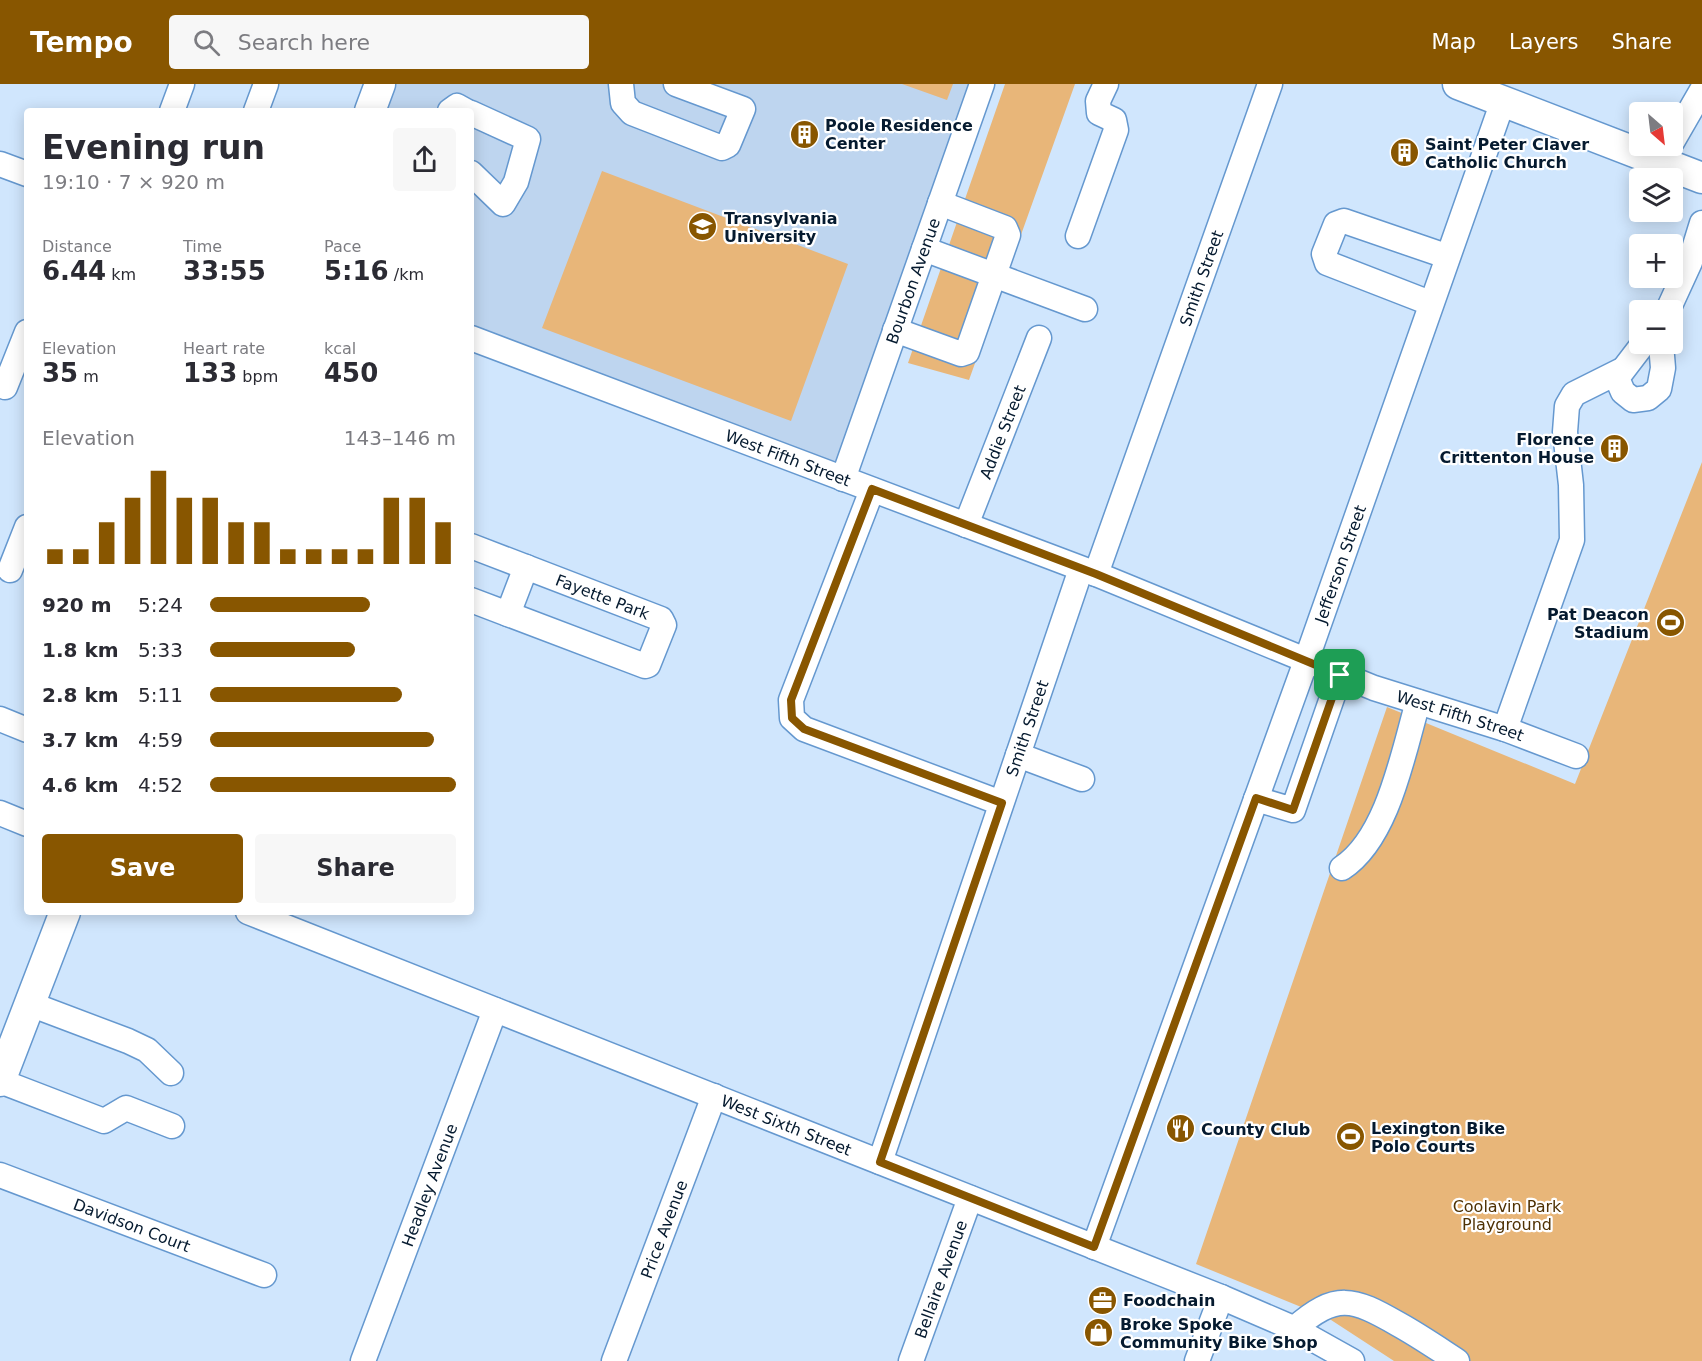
<!DOCTYPE html>
<html lang="en">
<head>
<meta charset="utf-8">
<style>
  :root { --surface:#fff; --page:#f7f7f7; --text:#2b2b33; --muted:#7c7c81; --accent:#885600 }
  body { margin:0; font-family:"DejaVu Sans",sans-serif; background:var(--page); color:var(--text); height:100vh; display:flex; flex-direction:column; font-size:22px; white-space:nowrap }
  * { box-sizing:border-box; margin:0 }
  p { font-size:20px; color:var(--muted) }
  .icon { flex:none; width:33px; height:33px; fill:none; stroke:currentColor; stroke-width:2; stroke-linecap:round; stroke-linejoin:round }
  .map { position:relative; flex:1; overflow:hidden }
  .details { position:absolute; left:24px; top:24px; width:450px; height:807px; display:flex; flex-direction:column; background:var(--surface); border-radius:6px; box-shadow:0 3px 15px #0003 }
  .details>* { flex:none }
  .needle { width:39px; rotate:152deg }
  .fabs { position:absolute; left:1629px; top:18px; display:grid; gap:12px }
  .fabs a { display:grid; place-items:center; width:54px; height:54px; border-radius:6px; background:var(--surface); box-shadow:0 3px 15px #0003; font-size:30px }
  .pin { position:absolute; display:grid; place-items:center; width:51px; height:51px; color:#fff; margin:-26px; border-radius:12px; box-shadow:0 3px 9px #0006 }
  .round { display:grid; place-items:center; flex:none; width:63px; height:63px; border-radius:6px; background:var(--page) }
  .summary { display:flex; align-items:center; justify-content:space-between; height:102px; padding:0 18px }
  h1 { font-size:33px; font-weight:700; line-height:45px }
  .figures { display:grid; grid-template-columns:repeat(3,1fr); gap:9px; height:102px; padding:6px 18px }
  .figures div { display:grid; align-content:center }
  .figures b { font-size:26px; font-weight:700 }
  .figures small { font-size:16px; font-weight:400 }
  .figures p { font-size:16px }
  .chart { height:168px; padding:12px 18px }
  .chart p { display:flex; justify-content:space-between }
  .chart svg { width:100%; height:108px; margin-top:6px; stroke:var(--accent); stroke-width:6 }
  .primary-button { display:flex; gap:12px; margin-top:auto; padding:12px 18px }
  .primary-button a { flex:1; height:69px; border-radius:6px; background:var(--accent); color:#fff; font-size:24px; font-weight:700; line-height:69px; text-align:center }
  .primary-button a+a { background:var(--page); color:var(--text) }
  ul { padding:0 18px; list-style:none; font-size:20px }
  li { display:grid; grid-template-columns:96px 72px 1fr; align-items:center; height:45px }
  li i { height:15px; border-radius:8px; background:var(--accent) }
  header { display:flex; align-items:center; gap:36px; box-sizing:border-box; height:84px; padding:0 30px; background:var(--accent); color:#fff }
  header strong { font-size:28px }
  nav { display:flex; gap:33px; margin-inline-start:auto; font-size:21px }
  .search { width:420px; height:54px; background:var(--page); display:flex; align-items:center; gap:15px; box-sizing:border-box; padding:0 21px; border-radius:6px; color:var(--muted); font-size:22px }
  .map>svg:first-child { display:block }
  .built { fill:#bed5ef }
  .green { fill:#e8b679 }
  .lines { fill:none; stroke-linecap:round; stroke-linejoin:round }
  .minor-casing { stroke:#6598cf; stroke-width:27 }
  .major-casing { stroke:#6598cf; stroke-width:33 }
  .minor { stroke:#fff; stroke-width:24 }
  .major { stroke:#fff; stroke-width:30 }
  .route-casing { stroke:#fff; stroke-width:12 }
  .route { stroke:#885600; stroke-width:8 }
  .labels { text-anchor:middle; stroke-width:4.5; stroke-linejoin:round; paint-order:stroke }
  .poi-label { font-size:16px; font-weight:bold; fill:#051a2f; stroke:#fff; text-anchor:start }
  .street-label { font-size:16px; fill:#051a2f; stroke:#fff }
  .park-label { font-size:16px; fill:#4f3103; stroke:#fff }
</style>
</head>
<body>
<header>
<strong>Tempo</strong>
<div class="search"><svg class="icon" aria-label="search" viewBox="0 0 24 24"><circle cx="10" cy="10" r="6"/><path d="M15 15l6 6"/></svg>Search here</div>
<nav><a>Map</a><a>Layers</a><a>Share</a></nav>
</header>
<div class="map">
<svg width="1702" height="1277" viewBox="0 0 1702 1277">
  <rect width="100%" height="100%" fill="#d0e6fd"/>
  <!-- built -->
  <path class="built" d="M380,0H989L839,401L471,259V27H370Z"/>
  <!-- green -->
  <path class="green" d="M902,0H953L947,16Z
    M1005,0H1075L969,296L908,279Z
    M602,87L848,180L791,337L542,244Z
    M1702,378V1277H1394L1328,1234L1196,1180L1387,623L1575,700Z"/>
  <g class="lines">
    <defs>
      <g id="minor">
        <path d="M621,0L623,19L632,29L722,64L728,61L743,25L676,0"/>
        <path d="M172,27L182,0"/>
        <path d="M256,27L266,0"/>
        <path d="M450,27L457,22L466,27"/>
        <path d="M471,29L528,55L516,98L503,120L471,89"/>
        <path d="M1672,58L1702,6"/>
        <path d="M0,80L27,90"/>
        <path d="M1078,152L1116,46L1114,36L1099,29L1098,17L1106,0"/>
        <path d="M924,165L1085,225"/>
        <path d="M1430,219L1327,179L1324,170L1336,140L1344,137L1446,172"/>
        <path d="M1668,226L1690,178L1702,139"/>
        <path d="M895,246L961,270L967,268L1008,151L1005,144L940,119"/>
        <path id="s1" d="M471,254L1096,490L1374,604L1505,645L1576,672"/>
        <path d="M1643,260L1617,294L1623,308L1633,316L1648,314L1659,305L1663,284L1661,260"/>
        <path d="M5,303L27,248"/>
        <path id="s2" d="M843,395L982,0"/>
        <path d="M872,406L791,616L792,634L804,645L1001,719"/>
        <path id="s3" d="M966,441L1039,254"/>
        <path id="s4" d="M471,462L661,535L664,541L648,581L645,582L471,516"/>
        <path d="M10,486L27,443"/>
        <path id="s5" d="M1096,490L1270,0"/>
        <path d="M508,530L526,483"/>
        <path d="M0,635L27,646"/>
        <path d="M1505,645L1572,456L1571,401L1565,348L1567,322L1574,310L1620,287"/>
        <path d="M1018,671L1082,695"/>
        <path d="M1256,715L1293,726L1340,591"/>
        <path d="M0,729L27,740"/>
        <path d="M1342,784C1388,754 1403,669 1418,618"/>
        <path id="s6" d="M248,828L1221,1213L1293,1244L1352,1277"/>
        <path d="M30,920L128,957L147,966L171,989"/>
        <path d="M0,997L104,1037L126,1024L172,1042"/>
        <path id="s7" d="M880,1078L1081,485"/>
        <path id="s8" d="M0,1091L264,1191"/>
        <path id="s9" d="M1094,1163L1306,577L1503,17"/>
        <path d="M1294,1245C1336,1208 1353,1214 1398,1240C1418,1251 1437,1264 1457,1277"/>
        <path id="s10" d="M363,1277L495,926"/>
        <path id="s11" d="M614,1277L714,1012"/>
        <path id="s12" d="M911,1277L970,1114"/>
        <path d="M1197,1277L1221,1213"/>
      </g>
      <path id="major" d="M1458,0L1702,94
        M370,27L380,0
        M0,997L65,828"/>
    </defs>
    <!-- minor casing -->
    <use href="#minor" class="minor-casing"/>
    <!-- major casing -->
    <use href="#major" class="major-casing"/>
    <!-- minor -->
    <use href="#minor" class="minor"/>
    <!-- major -->
    <use href="#major" class="major"/>
  </g>
  <g class="lines">
    <defs>
      <path id="route" d="M872,405L1096,490L1340,591L1293,726L1256,714L1094,1163L880,1078L1002,719L804,645L792,634L791,616Z"/>
    </defs>
    <!-- route casing -->
    <use href="#route" class="route-casing"/>
    <!-- route -->
    <use href="#route" class="route"/>
  </g>
  <!-- icons -->
  <defs>
    <symbol id="building-disc" viewBox="-11 -11 22 22"><circle r="9.5" fill="#885600" stroke="#fff"/><path d="M-4-6H4V6H1V3H-1V6H-4ZM-2.5-4.3h1.7v1.8h-1.7ZM.8-4.3h1.7v1.8H.8ZM-2.5-1h1.7V.8h-1.7ZM.8-1h1.7V.8H.8Z" fill="#fff"/></symbol>
    <symbol id="university-disc" viewBox="-11 -11 22 22"><circle r="9.5" fill="#885600" stroke="#fff"/><path d="M0-5L7-2L0 1L-7-2ZM-4 1L0 2.5L4 1V4Q0 6-4 4Z" fill="#fff"/></symbol>
    <symbol id="stadium-disc" viewBox="-11 -11 22 22"><circle r="9.5" fill="#885600" stroke="#fff"/><path d="M0-5a6.5 5 0 1 0 0 10a6.5 5 0 1 0 0-10ZM-3.5-1.8h7v3.6h-7Z" fill="#fff"/></symbol>
    <symbol id="restaurant-disc" viewBox="-11 -11 22 22"><circle r="9.5" fill="#885600" stroke="#fff"/><path d="M-5-6h1v4h1v-4h1v4h1v-4h1v5L-1.5 .5V6h-2V.5L-5-1ZM5-6V6H3V1.5H1.5Q1.5-4 5-6Z" fill="#fff"/></symbol>
    <symbol id="office-disc" viewBox="-11 -11 22 22"><circle r="9.5" fill="#885600" stroke="#fff"/><path d="M-6-3h4V-5.5h4V-3h4V5H-6ZM-1-4.5V-3h2v-1.5ZM-6 0V1H6V0Z" fill="#fff"/></symbol>
    <symbol id="shop-disc" viewBox="-11 -11 22 22"><circle r="9.5" fill="#885600" stroke="#fff"/><path d="M-5-2.5h2.3a2.7 3.5 0 0 1 5.4 0H5L5.5 6h-11ZM-1.5-2.5h3a1.5 2.3 0 0 0-3 0Z" fill="#fff"/></symbol>
  </defs>
  <g fill-rule="evenodd">
    <use href="#building-disc" x="788" y="34" width="33" height="33"/>
    <use href="#building-disc" x="1388" y="52" width="33" height="33"/>
    <use href="#university-disc" x="686" y="126" width="33" height="33"/>
    <use href="#building-disc" x="1598" y="348" width="33" height="33"/>
    <use href="#stadium-disc" x="1654" y="522" width="33" height="33"/>
    <use href="#restaurant-disc" x="1164" y="1028" width="33" height="33"/>
    <use href="#stadium-disc" x="1334" y="1036" width="33" height="33"/>
    <use href="#office-disc" x="1086" y="1200" width="33" height="33"/>
    <use href="#shop-disc" x="1082" y="1232" width="33" height="33"/>
  </g>
  <g class="labels">
    <!-- poi labels -->
    <g class="poi-label">
      <text x="825" y="47">Poole Residence<tspan x="825" dy="18">Center</tspan></text>
      <text x="1425" y="66">Saint Peter Claver<tspan x="1425" dy="18">Catholic Church</tspan></text>
      <text x="724" y="140">Transylvania<tspan x="724" dy="18">University</tspan></text>
      <text x="1594" y="361" text-anchor="end">Florence<tspan x="1594" dy="18">Crittenton House</tspan></text>
      <text x="1649" y="536" text-anchor="end">Pat Deacon<tspan x="1649" dy="18">Stadium</tspan></text>
      <text x="1371" y="1050">Lexington Bike<tspan x="1371" dy="18">Polo Courts</tspan></text>
      <text x="1201" y="1051">County Club</text>
      <text x="1123" y="1222">Foodchain</text>
      <text x="1120" y="1246">Broke Spoke<tspan x="1120" dy="18">Community Bike Shop</tspan></text>
    </g>
    <!-- street labels -->
    <g class="street-label">
      <text dy="6" stroke="none"><textPath href="#s5" startOffset="314">Smith Street</textPath></text>
      <text dy="6" stroke="none"><textPath href="#s2" startOffset="210">Bourbon Avenue</textPath></text>
      <text dy="6" stroke="none"><textPath href="#s3" startOffset="100">Addie Street</textPath></text>
      <text dy="6" stroke="none"><textPath href="#s1" startOffset="339">West Fifth Street</textPath></text>
      <text dy="6" stroke="none"><textPath href="#s9" startOffset="726">Jefferson Street</textPath></text>
      <text dy="6" stroke="none"><textPath href="#s4" startOffset="141">Fayette Park</textPath></text>
      <text dy="6" stroke="none"><textPath href="#s1" startOffset="1059">West Fifth Street</textPath></text>
      <text dy="6" stroke="none"><textPath href="#s7" startOffset="458">Smith Street</textPath></text>
      <text dy="6" stroke="none"><textPath href="#s6" startOffset="579">West Sixth Street</textPath></text>
      <text dy="6" stroke="none"><textPath href="#s10" startOffset="188">Headley Avenue</textPath></text>
      <text dy="6" stroke="none"><textPath href="#s8" startOffset="141">Davidson Court</textPath></text>
      <text dy="6" stroke="none"><textPath href="#s11" startOffset="141">Price Avenue</textPath></text>
      <text dy="6" stroke="none"><textPath href="#s12" startOffset="87">Bellaire Avenue</textPath></text>
    </g>
    <!-- park labels -->
    <g class="park-label">
      <text x="1507" y="1128">Coolavin Park<tspan x="1507" dy="18">Playground</tspan></text>
    </g>
  </g>
</svg>
<div class="fabs">
<a><svg class="needle" viewBox="-14 -14 28 28"><path d="M0-13l5 13h-10z" fill="#e53935"/><path d="M0 13l5-13h-10z" fill="#7c7c81"/></svg></a>
<a><svg class="icon" aria-label="layers" viewBox="0 0 24 24"><path d="M12 4l9 5-9 5-9-5zM3 14l9 5 9-5"/></svg></a>
<a>+</a>
<a>−</a>
</div>
<div class="pin" style="left:1340px;top:591px;background:#1e9e55"><svg class="icon" aria-label="arrive" viewBox="0 0 24 24"><path d="M6 21V4h12l-3 4 3 4H6"/></svg></div>
<section class="details">
<div class="summary"><div><h1>Evening run</h1><p>19:10 · 7 × 920 m</p></div><a class="round"><svg class="icon" aria-label="share" viewBox="0 0 24 24"><path d="M12 15V3M7 8l5-5 5 5M5 13v7h14v-7"/></svg></a></div>
<div class="figures">
<div><p>Distance</p><b>6.44<small> km</small></b></div>
<div><p>Time</p><b>33:55</b></div>
<div><p>Pace</p><b>5:16<small> /km</small></b></div>
</div>
<div class="figures">
<div><p>Elevation</p><b>35<small> m</small></b></div>
<div><p>Heart rate</p><b>133<small> bpm</small></b></div>
<div><p>kcal</p><b>450</b></div>
</div>
<div class="chart"><p><span>Elevation</span>143–146 m</p>
<svg viewBox="0 0 160 44" preserveAspectRatio="none"><path d="M5 44V38M15 44V38M25 44V27M35 44V17M45 44V6M55 44V17M65 44V17M75 44V27M85 44V27M95 44V38M105 44V38M115 44V38M125 44V38M135 44V17M145 44V17M155 44V27"/></svg>
</div>
<ul>
<li><b>920 m</b>5:24<i style="width:65%"></i></li>
<li><b>1.8 km</b>5:33<i style="width:59%"></i></li>
<li><b>2.8 km</b>5:11<i style="width:78%"></i></li>
<li><b>3.7 km</b>4:59<i style="width:91%"></i></li>
<li><b>4.6 km</b>4:52<i style="width:100%"></i></li>
</ul>
<div class="primary-button"><a>Save</a><a>Share</a></div>
</section>
</div>
</body>
</html>
